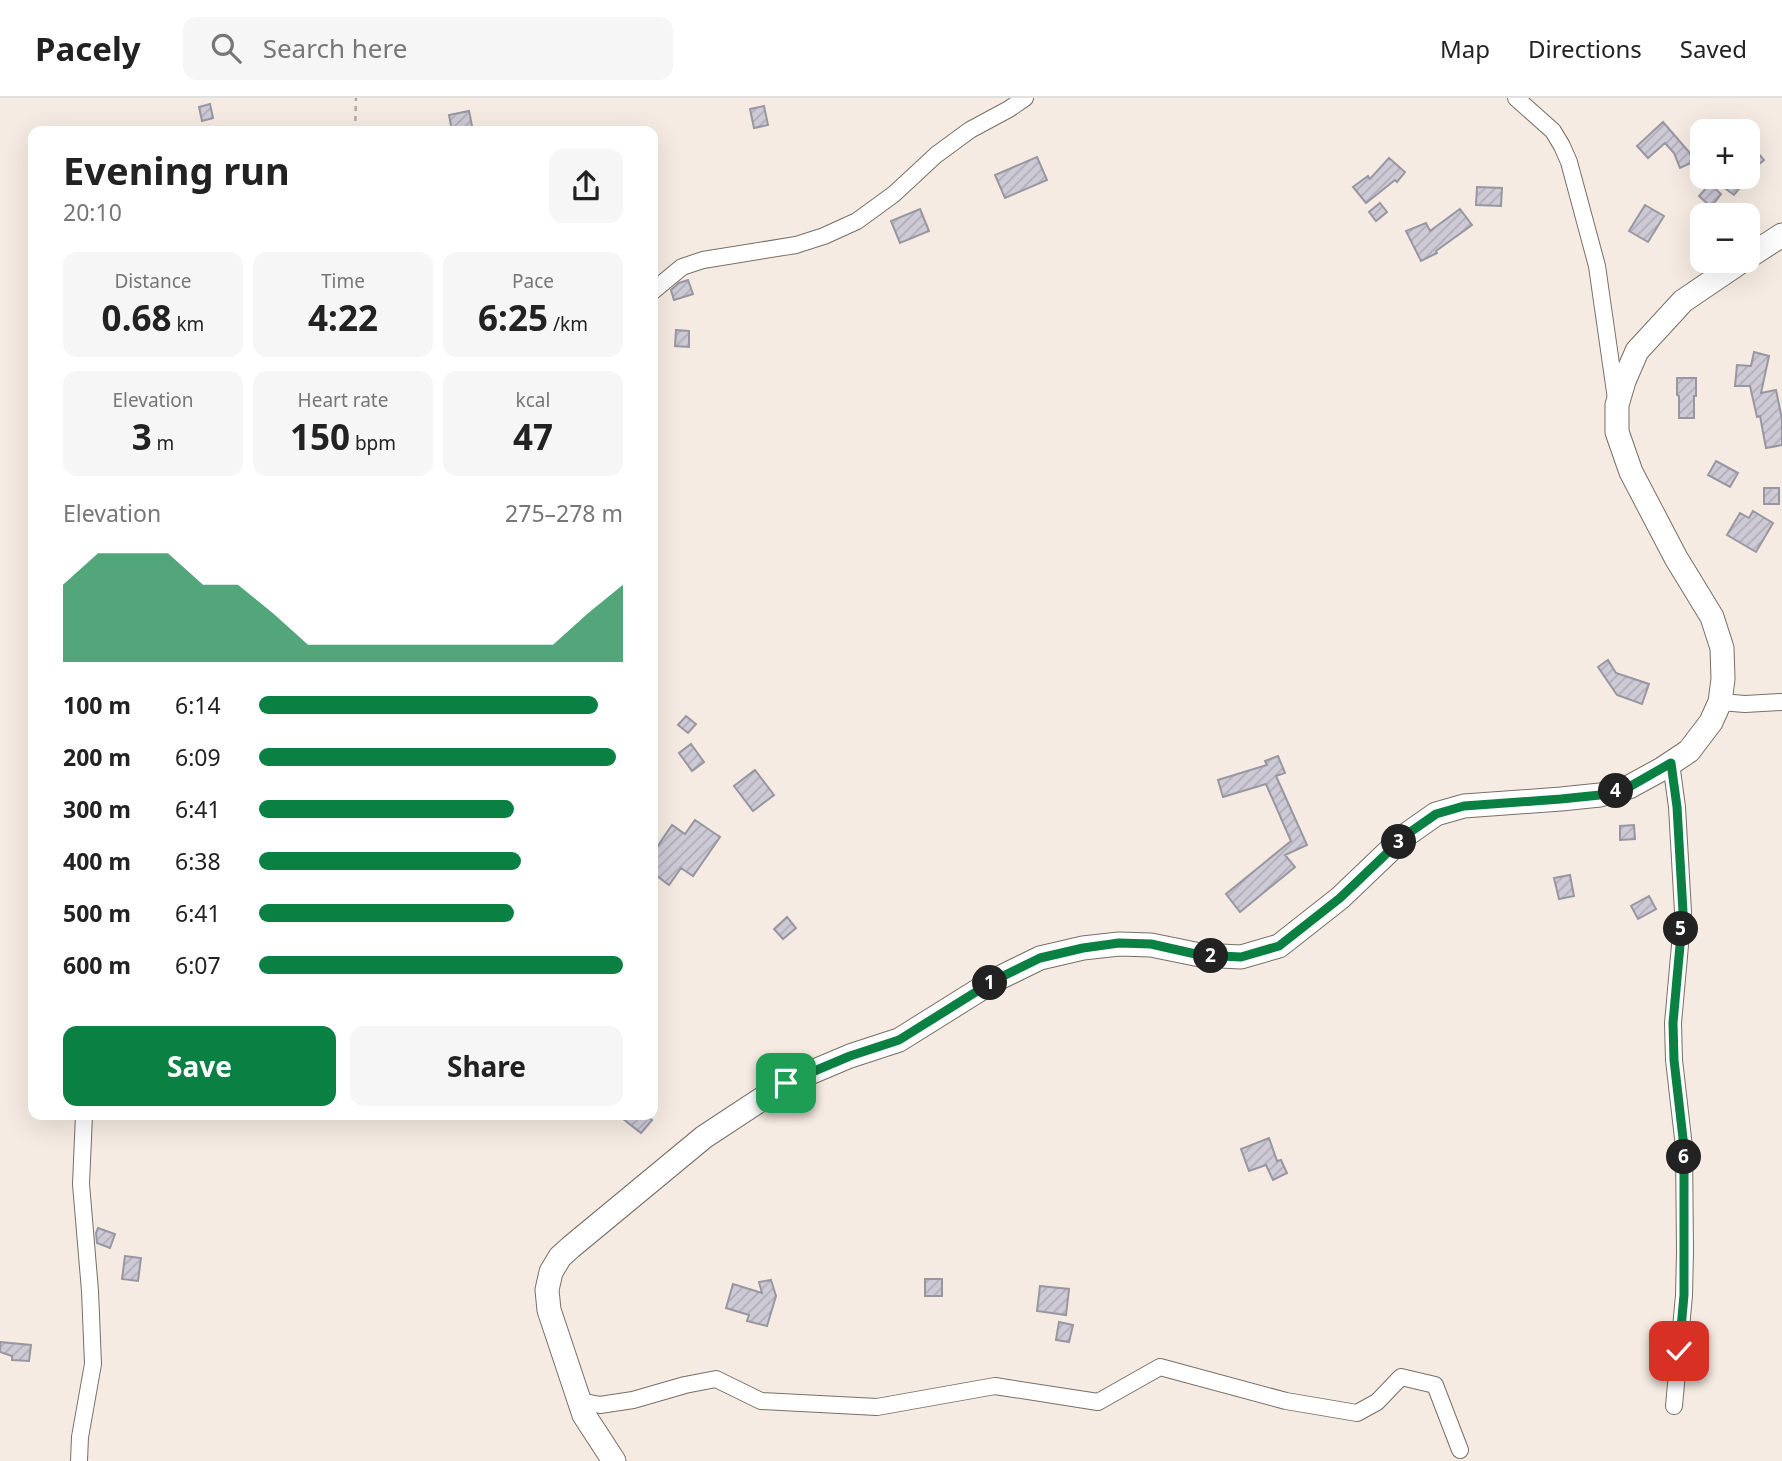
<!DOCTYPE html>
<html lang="en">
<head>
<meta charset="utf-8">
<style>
  :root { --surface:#fff; --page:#f6f6f6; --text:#222; --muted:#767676; --line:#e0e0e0; --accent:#0b8043 }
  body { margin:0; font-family:"Noto Sans",sans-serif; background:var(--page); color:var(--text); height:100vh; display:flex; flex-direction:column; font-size:26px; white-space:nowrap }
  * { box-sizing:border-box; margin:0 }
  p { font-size:23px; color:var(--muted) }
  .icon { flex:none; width:38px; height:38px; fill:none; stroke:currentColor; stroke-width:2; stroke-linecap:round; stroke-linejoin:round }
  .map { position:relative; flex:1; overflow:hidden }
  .details { position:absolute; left:28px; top:28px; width:630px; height:994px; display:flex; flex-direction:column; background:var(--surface); border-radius:14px; box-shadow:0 7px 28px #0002 }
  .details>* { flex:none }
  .tools { position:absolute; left:1690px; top:21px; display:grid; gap:14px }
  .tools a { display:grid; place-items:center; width:70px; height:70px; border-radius:14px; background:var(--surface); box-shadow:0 7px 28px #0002; font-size:35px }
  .pin { position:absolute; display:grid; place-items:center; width:60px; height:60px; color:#fff; margin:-30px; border-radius:14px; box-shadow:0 4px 10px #0006 }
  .km { position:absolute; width:35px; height:35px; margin:-18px; border-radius:50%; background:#222; color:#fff; font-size:19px; line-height:35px; text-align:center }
  .round { display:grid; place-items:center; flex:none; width:74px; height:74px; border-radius:14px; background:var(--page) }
  .overview { display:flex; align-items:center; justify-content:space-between; height:119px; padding:0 35px }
  h1 { font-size:38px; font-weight:700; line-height:52px }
  .metrics { display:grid; grid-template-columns:repeat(3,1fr); gap:10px; height:119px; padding:7px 35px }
  .metrics div { display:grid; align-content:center; border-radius:14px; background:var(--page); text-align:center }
  .metrics b { font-size:35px; font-weight:700 }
  .metrics small { font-size:19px; font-weight:400 }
  .metrics p { font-size:19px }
  .chart { height:196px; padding:14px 35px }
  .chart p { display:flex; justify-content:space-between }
  .chart svg { width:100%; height:126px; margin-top:7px; fill:var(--accent); opacity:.7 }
  .cta { display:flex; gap:14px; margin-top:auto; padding:14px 35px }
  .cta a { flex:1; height:80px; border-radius:14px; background:var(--accent); color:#fff; font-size:28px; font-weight:700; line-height:80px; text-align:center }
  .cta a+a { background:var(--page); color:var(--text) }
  ul { padding:0 35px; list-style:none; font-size:23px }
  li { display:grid; grid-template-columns:112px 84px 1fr; align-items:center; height:52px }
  li i { height:18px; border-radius:9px; background:var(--accent) }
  header { display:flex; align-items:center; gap:42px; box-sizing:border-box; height:98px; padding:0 35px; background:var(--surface); border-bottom:2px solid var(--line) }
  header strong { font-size:33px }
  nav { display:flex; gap:38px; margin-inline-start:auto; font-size:24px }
  .search { width:490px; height:63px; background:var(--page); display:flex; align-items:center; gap:18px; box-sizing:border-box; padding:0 24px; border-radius:14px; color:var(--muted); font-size:26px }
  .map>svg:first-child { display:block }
  .building { fill:url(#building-hatch); stroke:#9896a1; stroke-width:2 }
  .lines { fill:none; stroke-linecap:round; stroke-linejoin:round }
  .minor-casing { stroke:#776f67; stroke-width:18 }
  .secondary-casing { stroke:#776f67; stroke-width:25 }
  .path { stroke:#b1a9a2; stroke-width:2.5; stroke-dasharray:5 5; stroke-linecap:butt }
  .minor { stroke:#fff; stroke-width:16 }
  .secondary { stroke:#fff; stroke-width:23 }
  .route-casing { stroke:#fff; stroke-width:14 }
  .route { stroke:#0b8043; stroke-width:9 }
</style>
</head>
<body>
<header>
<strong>Pacely</strong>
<div class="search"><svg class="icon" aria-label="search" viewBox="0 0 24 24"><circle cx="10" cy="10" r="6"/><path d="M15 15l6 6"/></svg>Search here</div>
<nav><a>Map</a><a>Directions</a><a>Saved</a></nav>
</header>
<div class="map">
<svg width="1782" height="1363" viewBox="0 0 1782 1363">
  <defs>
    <pattern id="building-hatch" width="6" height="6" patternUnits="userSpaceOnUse" patternTransform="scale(1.75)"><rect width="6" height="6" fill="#cdcad6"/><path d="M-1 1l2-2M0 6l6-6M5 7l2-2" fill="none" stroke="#afadb7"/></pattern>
  </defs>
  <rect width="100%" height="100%" fill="#f5ebe2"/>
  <!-- building -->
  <path class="building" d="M210,6L213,20L202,23L199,9Z
    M764,8L768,27L754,30L750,11Z
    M469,13L473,33H452L449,17Z
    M1663,24L1689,54L1693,64L1680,70L1674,55L1665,45L1648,60L1637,48Z
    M1748,43L1764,62L1748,75Z
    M1037,59L1047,82L1005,100L995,77Z
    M1389,60L1405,74L1397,84L1395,82L1366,105L1353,89L1368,78L1370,81Z
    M1710,79H1749L1734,97Z
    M1710,86L1721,96L1711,109L1699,98Z
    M1477,89L1502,90L1501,108L1476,107Z
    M1380,105L1387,114L1376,123L1369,114Z
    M1645,107L1664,118L1648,144L1629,133Z
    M920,111L929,133L900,145L891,123Z
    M1460,111L1472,127L1436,153L1437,155L1421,163L1406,133L1426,125L1430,133Z
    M688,182L693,196L674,202L671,192L679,185Z
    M676,232L689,233V249L675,248Z
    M1754,254L1769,258L1761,295L1776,292L1782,321V347L1766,350L1760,318L1757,319L1750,288H1735L1737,267L1751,268Z
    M1677,280H1696V298H1694V320H1679V298L1677,297Z
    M1716,363L1738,375L1730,389L1708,377Z
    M1764,390H1779V406H1764Z
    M1753,413L1773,425L1756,454L1727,437L1740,415L1749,420Z
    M1608,562L1616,575L1649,586L1642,606L1617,597L1598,569Z
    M686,618L696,626L688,635L678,627Z
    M691,646L704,664L692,673L679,655Z
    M1278,658L1285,675L1276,678L1307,747L1285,757L1295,769L1240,814L1226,796L1291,743L1266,686L1223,699L1218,682L1267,667L1265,663Z
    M755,672L774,697L753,713L734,688Z
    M695,722L720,739L693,778L681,770L669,787L653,775V755L672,727L685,736Z
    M1634,727L1635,741L1620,742V728Z
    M1570,777L1574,798L1559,801L1554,780Z
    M1649,798L1656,811L1638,821L1631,808Z
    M787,819L796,830L783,841L774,831Z
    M618,1017H646L652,1022L641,1035Z
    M1269,1040L1277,1063L1281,1062L1287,1075L1273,1082L1266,1067L1249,1073L1241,1051Z
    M98,1130L115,1136L110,1150L97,1145L96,1135Z
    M125,1158L141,1160L138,1183L122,1181Z
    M925,1181H942V1198H925Z
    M771,1182L776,1198L767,1228L747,1223L749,1217L726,1210L733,1186L762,1195L759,1184Z
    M1040,1188L1069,1191L1066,1217L1037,1213Z
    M1059,1224L1073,1227L1069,1244L1056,1242Z
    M0,1244L31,1247L29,1263L12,1262V1258L0,1254Z"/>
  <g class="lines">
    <defs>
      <path id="minor" d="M1516,0L1553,33L1562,48L1569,64L1597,168L1616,301
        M653,193L682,169L703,162L796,147L824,138L857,123L894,96L936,57L970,32L1009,11L1025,0
        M1720,604L1745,606L1782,604
        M1671,665L1677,709L1683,814L1673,925L1674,962L1684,1049L1685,1154L1684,1197L1674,1308
        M580,1303L600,1307L633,1302L685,1287L716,1281L761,1303L877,1309L995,1288L1098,1304L1160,1269L1286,1303L1357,1315L1377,1304L1401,1279L1435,1287L1460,1352
        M79,1363L80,1339L93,1266L90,1193L81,1086L84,1017"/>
      <path id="secondary" d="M1748,159L1782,137
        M614,1363L584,1317L549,1212L547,1192L551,1174L560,1159L571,1149L704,1039L786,985L850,958L899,942L995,882L1040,860L1083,850L1119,846L1151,847L1200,857L1241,859L1279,848L1340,800L1406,737L1436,716L1464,708L1561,701L1600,697L1629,689L1662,671L1689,653L1711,624L1720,604L1723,581L1722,550L1712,519L1676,460L1631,374L1617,334V307L1624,283L1637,253L1683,203L1742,163"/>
    </defs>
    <!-- minor casing -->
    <use href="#minor" class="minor-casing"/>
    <!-- secondary casing -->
    <use href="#secondary" class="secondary-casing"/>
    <!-- path -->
    <path class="path" d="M355,33L356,0"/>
    <!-- minor -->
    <use href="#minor" class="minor"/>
    <!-- secondary -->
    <use href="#secondary" class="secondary"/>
  </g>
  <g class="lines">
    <defs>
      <path id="route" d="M786,985L850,958L899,942L995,882L1040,860L1083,850L1119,845L1151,846L1200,857L1241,859L1279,848L1340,800L1406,737L1436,716L1464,708L1561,701L1600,697L1629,689L1671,665L1677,709L1683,814L1673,925L1674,962L1684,1049V1197L1679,1253"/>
    </defs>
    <!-- route casing -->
    <use href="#route" class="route-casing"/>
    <!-- route -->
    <use href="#route" class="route"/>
  </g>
</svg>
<div class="tools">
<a>+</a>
<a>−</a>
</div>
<div class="pin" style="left:786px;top:985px;background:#1e9e55"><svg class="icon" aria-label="arrive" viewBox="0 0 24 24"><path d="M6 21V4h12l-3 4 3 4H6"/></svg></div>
<div class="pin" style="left:1679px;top:1253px;background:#d93025"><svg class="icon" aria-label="check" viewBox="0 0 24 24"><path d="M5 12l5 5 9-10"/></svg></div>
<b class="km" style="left:990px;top:885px">1</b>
<b class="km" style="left:1211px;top:858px">2</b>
<b class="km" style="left:1399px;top:744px">3</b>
<b class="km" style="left:1616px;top:693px">4</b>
<b class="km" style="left:1681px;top:831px">5</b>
<b class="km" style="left:1684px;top:1059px">6</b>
<section class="details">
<div class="overview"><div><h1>Evening run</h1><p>20:10</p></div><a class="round"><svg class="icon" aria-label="share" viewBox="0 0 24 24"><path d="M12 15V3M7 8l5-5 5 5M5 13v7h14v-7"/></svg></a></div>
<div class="metrics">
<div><p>Distance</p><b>0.68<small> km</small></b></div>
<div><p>Time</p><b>4:22</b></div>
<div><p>Pace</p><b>6:25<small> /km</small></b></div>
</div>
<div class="metrics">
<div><p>Elevation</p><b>3<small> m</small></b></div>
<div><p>Heart rate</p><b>150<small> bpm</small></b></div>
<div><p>kcal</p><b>47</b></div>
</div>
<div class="chart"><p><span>Elevation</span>275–278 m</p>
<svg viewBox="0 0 160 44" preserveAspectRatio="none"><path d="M0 44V17L10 6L20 6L30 6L40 17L50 17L60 27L70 38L80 38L90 38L100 38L110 38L120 38L130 38L140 38L150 27L160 17V44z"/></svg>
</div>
<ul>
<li><b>100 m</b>6:14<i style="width:93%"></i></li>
<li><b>200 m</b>6:09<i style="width:98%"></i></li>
<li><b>300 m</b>6:41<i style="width:70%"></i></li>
<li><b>400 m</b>6:38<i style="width:72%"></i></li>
<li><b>500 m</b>6:41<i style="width:70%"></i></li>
<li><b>600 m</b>6:07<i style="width:100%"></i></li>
</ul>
<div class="cta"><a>Save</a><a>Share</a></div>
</section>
</div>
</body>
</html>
